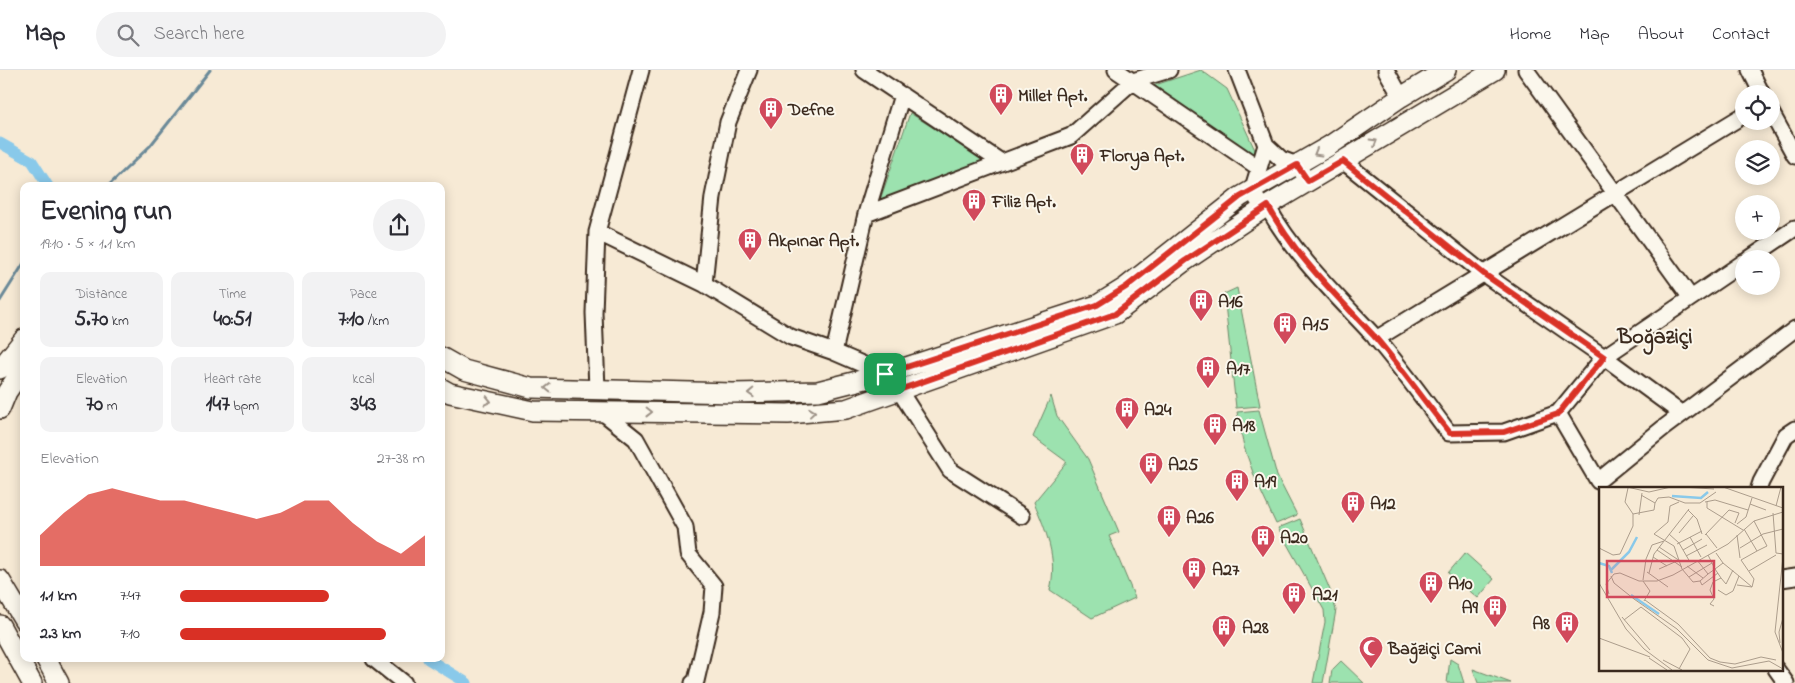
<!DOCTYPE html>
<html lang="en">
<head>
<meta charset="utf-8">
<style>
  :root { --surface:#fff; --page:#f2f2f3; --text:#2b2b33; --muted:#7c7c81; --line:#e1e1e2; --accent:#d93025 }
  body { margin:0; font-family:"Indie Flower",sans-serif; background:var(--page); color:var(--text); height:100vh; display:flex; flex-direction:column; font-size:19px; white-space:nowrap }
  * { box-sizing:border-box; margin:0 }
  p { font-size:16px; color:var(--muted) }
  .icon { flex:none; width:28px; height:28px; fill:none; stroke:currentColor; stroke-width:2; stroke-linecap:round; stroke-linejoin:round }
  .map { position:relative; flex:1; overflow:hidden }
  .drawer { position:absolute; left:20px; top:112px; width:425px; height:480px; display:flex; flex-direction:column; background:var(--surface); border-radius:10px; box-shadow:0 2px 12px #0003 }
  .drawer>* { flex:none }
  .fabs { position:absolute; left:1735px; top:15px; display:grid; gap:10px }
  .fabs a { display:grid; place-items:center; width:45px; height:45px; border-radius:50%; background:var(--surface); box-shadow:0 2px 12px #0003; font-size:25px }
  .pin { position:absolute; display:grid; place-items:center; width:42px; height:42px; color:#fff; margin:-21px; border-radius:10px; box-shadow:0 2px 8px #0006 }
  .round { display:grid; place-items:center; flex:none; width:52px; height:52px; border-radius:26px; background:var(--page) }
  .headline { display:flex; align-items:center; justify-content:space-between; height:85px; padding:0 20px }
  h1 { font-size:28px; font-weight:800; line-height:38px }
  .metrics { display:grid; grid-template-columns:repeat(3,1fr); gap:8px; height:85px; padding:5px 20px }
  .metrics div { display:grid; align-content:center; border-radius:10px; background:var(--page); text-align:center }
  .metrics b { font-size:21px; font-weight:800 }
  .metrics small { font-size:14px; font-weight:400 }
  .metrics p { font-size:14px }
  .chart { height:140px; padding:10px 20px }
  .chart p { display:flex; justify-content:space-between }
  .chart svg { width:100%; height:90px; margin-top:5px; fill:var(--accent); opacity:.7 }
  ul { padding:0 20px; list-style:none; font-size:16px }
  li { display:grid; grid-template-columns:80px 60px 1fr; align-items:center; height:38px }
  li i { height:12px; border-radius:6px; background:var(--accent) }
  header { display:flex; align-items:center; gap:30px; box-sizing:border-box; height:70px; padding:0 25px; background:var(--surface); border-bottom:1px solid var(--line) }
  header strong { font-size:24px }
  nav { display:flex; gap:28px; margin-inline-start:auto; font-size:18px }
  .search { width:350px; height:45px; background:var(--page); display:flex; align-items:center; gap:12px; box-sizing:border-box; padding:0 18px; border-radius:28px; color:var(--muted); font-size:19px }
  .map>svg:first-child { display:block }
  .green { fill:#9ce2af; stroke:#6c8666 }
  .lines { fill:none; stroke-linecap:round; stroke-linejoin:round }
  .stream { stroke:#6a8998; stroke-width:3 }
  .canal { stroke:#89c9ea; stroke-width:11 }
  .minor-casing { stroke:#3b2a1e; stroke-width:19 }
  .major-casing { stroke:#3b2a1e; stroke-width:22 }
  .minor { stroke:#fbf7ec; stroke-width:15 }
  .major { stroke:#fbf7ec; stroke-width:19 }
  .oneway { stroke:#9b9085 }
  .route-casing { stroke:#fff; stroke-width:10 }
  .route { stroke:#d93025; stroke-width:6 }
  .labels { text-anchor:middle; stroke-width:4; stroke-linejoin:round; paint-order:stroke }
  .poi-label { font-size:18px; font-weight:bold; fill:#3b2a1e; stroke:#fbf7ec; text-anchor:start }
  .district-label { font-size:22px; font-weight:bold; fill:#3b2a1e; stroke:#fbf7ec }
  .inset-river { fill:none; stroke:#89c9ea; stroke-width:2.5 }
  .inset-road { fill:none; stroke:#ac9d8c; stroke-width:1 }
  .view { fill:#d1495b; fill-opacity:0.15; stroke:#d1495b; stroke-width:2.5 }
  .inset-edge { fill:none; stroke:#3b2a1e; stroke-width:2.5 }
</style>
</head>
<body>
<header>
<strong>Map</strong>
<div class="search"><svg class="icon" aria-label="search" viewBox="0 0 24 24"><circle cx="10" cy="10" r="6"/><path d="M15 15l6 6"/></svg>Search here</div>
<nav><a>Home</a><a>Map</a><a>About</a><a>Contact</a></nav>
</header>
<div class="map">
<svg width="1795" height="613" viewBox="0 0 1795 613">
  <rect width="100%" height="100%" fill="#f7ead5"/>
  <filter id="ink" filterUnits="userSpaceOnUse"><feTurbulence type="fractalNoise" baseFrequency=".02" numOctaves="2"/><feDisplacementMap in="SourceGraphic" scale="10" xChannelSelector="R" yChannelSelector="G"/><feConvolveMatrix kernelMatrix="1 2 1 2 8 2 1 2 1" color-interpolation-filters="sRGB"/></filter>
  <g filter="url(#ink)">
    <!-- green -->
    <path class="green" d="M1201,0L1227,19L1255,80L1252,88L1149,17Z
      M910,43L985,91L880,130Z
      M1237,218L1260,336L1236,338L1224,224Z
      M1051,326L1057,346L1088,389L1119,462L1109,466L1135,528L1092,548L1050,520C1058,488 1046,461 1034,432L1067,392L1033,367Z
      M1259,340L1277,406L1297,445L1276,454L1256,411L1244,377L1237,342Z
      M1300,449L1330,520L1336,540L1323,613H1313L1325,552L1324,540L1278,458Z
      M1465,483L1494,509L1478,528L1448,503Z
      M1450,589L1458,594L1464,613H1447Z
      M1341,591L1364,613H1330L1332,600Z
      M1473,599L1511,613H1478Z"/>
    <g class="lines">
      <!-- stream -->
      <path class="stream" d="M108,116L150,76L210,0
        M0,231L24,193"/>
      <!-- canal -->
      <path class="canal" d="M0,73L32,91L48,116
        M428,589L467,613"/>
      <defs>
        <path id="minor" d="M864,0L1001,92
          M1116,0L1259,98
          M1237,0L1266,75L1252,121L1263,139
          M1386,0L1401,27
          M1526,0L1691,228L1744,192
          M1750,0L1762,24
          M1771,42L1795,86
          M1266,75L1281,89L1297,95L1308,111
          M1343,91L1484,204L1604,287L1682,344
          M1267,136C1295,186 1336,225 1374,266C1401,297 1425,331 1449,363L1504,362L1558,343
          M866,144L1071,66L1133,11L1169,0
          M597,162L704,214L791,267L834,282L885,304L899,320L950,400L1022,446
          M1749,189L1795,158
          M704,214L713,127L728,52L749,0
          M1691,228L1604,287L1558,343L1598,411L1662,359L1795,259
          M1376,269L1744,45
          M834,282L866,144L902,25
          M597,319L594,243L597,162L641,0
          M601,341L636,369L685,457L688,484L714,516L712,542L696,611L693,613
          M1759,418L1761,412L1786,365L1795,359
          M1781,509L1795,507
          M374,589L404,613
          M1776,599L1786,613"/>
        <path id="major" d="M441,287L464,300L531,318L733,323L818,321L885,304L1097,235L1126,217L1240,127L1329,76L1401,27L1446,0
          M0,299L24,269
          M441,318L450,323L533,341L788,344L846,339L1115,244L1185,191L1267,136L1495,0
          M0,339L7,322L24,297
          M0,510L24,550
          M0,555L32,613
          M46,589L59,613"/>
      </defs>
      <!-- minor casing -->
      <use href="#minor" class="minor-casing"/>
      <!-- major casing -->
      <use href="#major" class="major-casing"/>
      <!-- minor -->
      <use href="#minor" class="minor"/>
      <!-- major -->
      <use href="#major" class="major"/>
    </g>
    <!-- one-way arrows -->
    <defs><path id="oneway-chevron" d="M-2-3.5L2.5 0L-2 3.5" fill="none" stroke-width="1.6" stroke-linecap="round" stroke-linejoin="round" transform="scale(1.25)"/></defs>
    <g class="oneway">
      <use href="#oneway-chevron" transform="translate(1374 72) rotate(-31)"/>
      <use href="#oneway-chevron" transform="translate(1317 83) rotate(150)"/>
      <use href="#oneway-chevron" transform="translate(548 318) rotate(-179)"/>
      <use href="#oneway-chevron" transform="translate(751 323) rotate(178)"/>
      <use href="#oneway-chevron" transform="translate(488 331) rotate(13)"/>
      <use href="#oneway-chevron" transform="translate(649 342) rotate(1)"/>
      <use href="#oneway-chevron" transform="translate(812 342) rotate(-6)"/>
    </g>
  </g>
  <g class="lines" filter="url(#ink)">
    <defs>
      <path id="route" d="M1343,91L1484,204L1604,287L1558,344L1504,362L1450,363C1424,331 1401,297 1374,266C1336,225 1295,186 1268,136L1185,191L1115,244L899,320L885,304L1097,235L1126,217L1240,127L1297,95L1308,111Z"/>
    </defs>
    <!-- route casing -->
    <use href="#route" class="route-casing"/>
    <!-- route -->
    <use href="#route" class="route"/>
  </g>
  <!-- icons -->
  <defs>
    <symbol id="building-pin" viewBox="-11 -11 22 30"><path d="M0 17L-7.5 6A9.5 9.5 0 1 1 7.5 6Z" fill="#d1495b" stroke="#fbf7ec"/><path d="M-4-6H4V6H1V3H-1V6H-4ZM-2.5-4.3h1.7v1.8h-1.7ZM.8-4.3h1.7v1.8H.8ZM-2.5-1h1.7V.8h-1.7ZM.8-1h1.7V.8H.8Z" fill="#fff"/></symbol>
    <symbol id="mosque-pin" viewBox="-11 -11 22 30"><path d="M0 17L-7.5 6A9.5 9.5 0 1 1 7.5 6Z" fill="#d1495b" stroke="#fbf7ec"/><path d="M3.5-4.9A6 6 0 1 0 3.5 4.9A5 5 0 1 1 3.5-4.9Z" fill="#fff"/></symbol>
  </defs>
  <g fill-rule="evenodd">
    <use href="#building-pin" x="987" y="11" width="28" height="38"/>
    <use href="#building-pin" x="757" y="25" width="28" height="38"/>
    <use href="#building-pin" x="1068" y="71" width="28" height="38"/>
    <use href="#building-pin" x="960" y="117" width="28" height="38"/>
    <use href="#building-pin" x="736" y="156" width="28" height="38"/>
    <use href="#building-pin" x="1187" y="217" width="28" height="38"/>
    <use href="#building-pin" x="1271" y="240" width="28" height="38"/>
    <use href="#building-pin" x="1194" y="284" width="28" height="38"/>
    <use href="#building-pin" x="1113" y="325" width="28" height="38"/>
    <use href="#building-pin" x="1201" y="341" width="28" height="38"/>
    <use href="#building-pin" x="1137" y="380" width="28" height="38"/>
    <use href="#building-pin" x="1223" y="397" width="28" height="38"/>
    <use href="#building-pin" x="1339" y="419" width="28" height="38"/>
    <use href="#building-pin" x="1155" y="433" width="28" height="38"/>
    <use href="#building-pin" x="1249" y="453" width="28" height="38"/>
    <use href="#building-pin" x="1180" y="485" width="28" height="38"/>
    <use href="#building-pin" x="1417" y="499" width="28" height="38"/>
    <use href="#building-pin" x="1280" y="510" width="28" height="38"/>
    <use href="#building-pin" x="1481" y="523" width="28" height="38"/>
    <use href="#building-pin" x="1553" y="539" width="28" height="38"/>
    <use href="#building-pin" x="1210" y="543" width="28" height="38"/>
    <use href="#mosque-pin" x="1357" y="564" width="28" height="38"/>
  </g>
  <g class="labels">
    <!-- poi labels -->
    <g class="poi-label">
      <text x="1018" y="31">Millet Apt.</text>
      <text x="788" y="45">Defne</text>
      <text x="1100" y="91">Florya Apt.</text>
      <text x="992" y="137">Filiz Apt.</text>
      <text x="768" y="176">Akpınar Apt.</text>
      <text x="1218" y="237">A16</text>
      <text x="1302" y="260">A15</text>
      <text x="1226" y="304">A17</text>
      <text x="1144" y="345">A24</text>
      <text x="1232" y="361">A18</text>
      <text x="1168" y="400">A25</text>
      <text x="1254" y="417">A19</text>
      <text x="1370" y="439">A12</text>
      <text x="1186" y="453">A26</text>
      <text x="1280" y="473">A20</text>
      <text x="1212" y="505">A27</text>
      <text x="1448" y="519">A10</text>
      <text x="1312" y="530">A21</text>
      <text x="1478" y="543" text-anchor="end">A9</text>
      <text x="1550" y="559" text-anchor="end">A8</text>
      <text x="1242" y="563">A28</text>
      <text x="1388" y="584">Bağziçi Cami</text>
    </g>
    <!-- district labels -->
    <g class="district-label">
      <text x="1655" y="273">Boğaziçi</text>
    </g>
  </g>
  <!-- overview -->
  <g transform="translate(1599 417)">
    <rect width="184" height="184" fill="#f7ead5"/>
    <path class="inset-river" d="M73,9L102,11L109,5M0,76L10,79L13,86M11,84L30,65L38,50M32,108L60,127"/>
    <path class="inset-road" d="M28,0L50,5L72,0M83,0L115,2M124,0L184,21M29,1L26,15L34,27L55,23L56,16L42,8M80,15L71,19L69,35L55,47L75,59L83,82M106,15L116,13L149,23M108,15V21L144,43M56,16L59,11L70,10L86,16H101L117,5M151,17L167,23M177,19L182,0M89,23L98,32L103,47M174,26L177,66L184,67M40,28L43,6M138,37L147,30L153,11M145,42L158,64L168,59L155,34M80,46L94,29M70,47L80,56L91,75M107,47L118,61M106,48L130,23L140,26L136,36M138,48L141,71M91,50L102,70M78,57L103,44M60,60L81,74M0,61L14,68L21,67L34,39V27M141,61L164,47L184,42M58,63L83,80M84,63L103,52M117,66L124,76L140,89L134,104L127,108L119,103M109,68L116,82L124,76M87,69L108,58M54,70L68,79M184,70L176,145L184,166M98,73L109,87L116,82L122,91L114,95L111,103L115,112L111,117L115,119M88,79L104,91M60,82L78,74M83,82L94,95L101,94M150,84L177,68M48,85L69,100M50,86L55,67L90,22M109,87L101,94L103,98L119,86M12,89L15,96L35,112L78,142L109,173L133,181L170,174L184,182M140,89L153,100M90,90L113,76M122,91L127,97L134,83M44,93L47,72L53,58L65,54M44,94L51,104L45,114M0,96L27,142L45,162L73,183M138,98L153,100M153,100L155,92L142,73L158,64M10,107L7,97L15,87L21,86L40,94H58L74,88L129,57L155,34L184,25M46,113L79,137L111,171L121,175L136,177L162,170L177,173M23,130L51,163M25,133L42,120L83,151L91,162L80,182M0,151L51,170M181,156L180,145L184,131M50,171L68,183M64,173L83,183"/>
    <path class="view" d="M8,74H115V110H8Z"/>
    <rect width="184" height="184" class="inset-edge"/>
  </g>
</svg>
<div class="fabs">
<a><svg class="icon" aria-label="locate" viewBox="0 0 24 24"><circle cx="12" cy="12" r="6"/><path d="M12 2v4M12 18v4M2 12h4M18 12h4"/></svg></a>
<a><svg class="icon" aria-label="layers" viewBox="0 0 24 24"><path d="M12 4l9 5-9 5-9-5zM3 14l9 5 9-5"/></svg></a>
<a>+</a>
<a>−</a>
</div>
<div class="pin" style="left:885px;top:304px;background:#1e9e55"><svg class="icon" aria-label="arrive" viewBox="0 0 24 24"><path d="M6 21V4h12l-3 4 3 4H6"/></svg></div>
<section class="drawer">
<div class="headline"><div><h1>Evening run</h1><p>19:10 · 5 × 1.1 km</p></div><a class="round"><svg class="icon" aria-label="share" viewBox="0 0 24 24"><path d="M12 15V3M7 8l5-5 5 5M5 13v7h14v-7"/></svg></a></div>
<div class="metrics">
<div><p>Distance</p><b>5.70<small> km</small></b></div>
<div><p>Time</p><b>40:51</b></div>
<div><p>Pace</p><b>7:10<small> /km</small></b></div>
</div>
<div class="metrics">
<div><p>Elevation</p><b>70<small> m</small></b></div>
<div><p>Heart rate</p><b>147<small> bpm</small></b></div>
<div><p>kcal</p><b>343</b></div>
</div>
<div class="chart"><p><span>Elevation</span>27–38 m</p>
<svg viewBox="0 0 160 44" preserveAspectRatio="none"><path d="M0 44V29L10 18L20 9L30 6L40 9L50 12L60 12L70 15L80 18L90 21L100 18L110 12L120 12L130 23L140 32L150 38L160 29V44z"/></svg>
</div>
<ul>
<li><b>1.1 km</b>7:47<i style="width:61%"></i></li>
<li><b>2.3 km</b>7:10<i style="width:84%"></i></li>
</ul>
</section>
</div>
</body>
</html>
